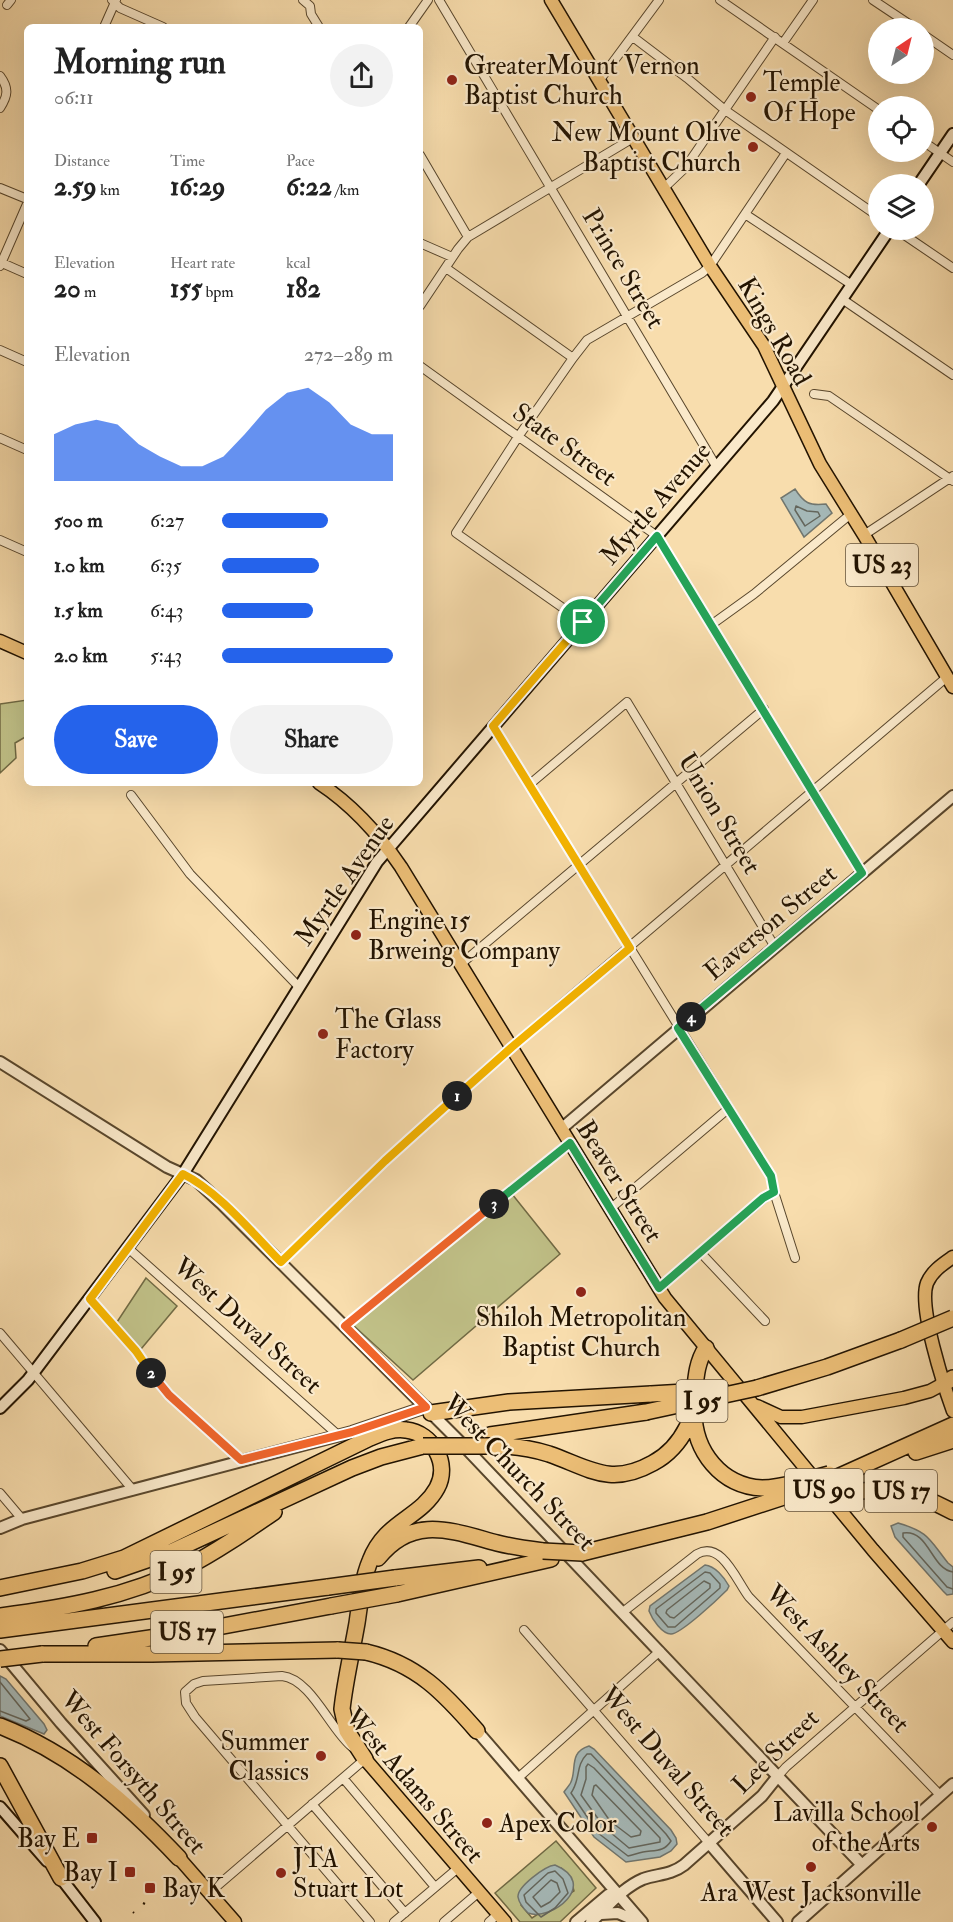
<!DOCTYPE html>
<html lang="en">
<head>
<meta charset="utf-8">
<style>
  :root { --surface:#fff; --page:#f2f2f2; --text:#222; --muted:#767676; --accent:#2563eb }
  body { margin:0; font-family:"IM FELL Double Pica",serif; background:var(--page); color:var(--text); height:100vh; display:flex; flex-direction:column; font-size:22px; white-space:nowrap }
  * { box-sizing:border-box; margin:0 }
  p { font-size:20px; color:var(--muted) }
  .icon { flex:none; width:33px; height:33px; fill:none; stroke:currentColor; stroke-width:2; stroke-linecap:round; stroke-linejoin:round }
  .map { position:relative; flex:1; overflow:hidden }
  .side { position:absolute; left:24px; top:24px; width:399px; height:762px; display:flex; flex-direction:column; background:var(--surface); border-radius:9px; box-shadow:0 6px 24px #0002 }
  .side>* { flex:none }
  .needle { width:39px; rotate:35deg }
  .controls { position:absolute; left:868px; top:18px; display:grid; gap:12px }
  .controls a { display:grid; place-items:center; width:66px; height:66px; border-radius:50%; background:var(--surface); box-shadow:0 6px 24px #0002; font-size:30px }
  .pin { position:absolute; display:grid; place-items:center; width:51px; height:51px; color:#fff; margin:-26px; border:3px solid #fff; border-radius:50%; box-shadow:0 2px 6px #0007 }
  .km { position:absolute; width:30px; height:30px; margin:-15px; border-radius:50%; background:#222; color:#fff; font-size:16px; line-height:30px; text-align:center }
  .round { display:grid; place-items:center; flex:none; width:63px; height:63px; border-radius:32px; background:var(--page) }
  .overview { display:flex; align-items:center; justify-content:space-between; height:102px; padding:0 30px }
  h1 { font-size:33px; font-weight:700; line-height:45px }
  .stats { display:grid; grid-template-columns:repeat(3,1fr); gap:9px; height:102px; padding:6px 30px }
  .stats div { display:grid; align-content:center }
  .stats b { font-size:26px; font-weight:700 }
  .stats small { font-size:16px; font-weight:400 }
  .stats p { font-size:16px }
  .chart { height:168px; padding:12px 30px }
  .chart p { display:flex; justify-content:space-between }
  .chart svg { width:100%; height:108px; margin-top:6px; fill:var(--accent); opacity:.7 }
  .primary-button { display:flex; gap:12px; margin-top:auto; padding:12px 30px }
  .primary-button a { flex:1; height:69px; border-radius:36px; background:var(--accent); color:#fff; font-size:24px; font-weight:700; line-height:69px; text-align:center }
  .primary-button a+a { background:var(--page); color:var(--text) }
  ul { padding:0 30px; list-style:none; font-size:20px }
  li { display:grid; grid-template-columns:96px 72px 1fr; align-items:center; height:45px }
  li i { height:15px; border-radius:8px; background:var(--accent) }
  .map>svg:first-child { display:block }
  .green { fill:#c0c087; stroke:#716a44; stroke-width:1.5; fill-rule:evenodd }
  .water { fill:#a5b8b7; stroke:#71766e; stroke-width:1.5 }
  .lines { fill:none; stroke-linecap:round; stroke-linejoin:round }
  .shore { stroke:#64665c; stroke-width:1.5 }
  .minor-casing { stroke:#58462c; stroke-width:10 }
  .tertiary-casing { stroke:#58462c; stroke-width:14 }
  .secondary-casing { stroke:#221301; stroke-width:14 }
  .primary-casing { stroke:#221301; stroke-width:15 }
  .motorway-casing { stroke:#221301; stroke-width:18 }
  .minor { stroke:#fae9ca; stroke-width:8 }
  .tertiary { stroke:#fae9ca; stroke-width:10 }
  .secondary { stroke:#fae9ca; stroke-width:10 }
  .primary { stroke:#ecbe76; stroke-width:12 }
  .motorway { stroke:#ecbe76; stroke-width:15 }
  .rail { stroke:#221301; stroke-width:2; stroke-dasharray:10 10; stroke-linecap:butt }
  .motorway-bridge-casing { stroke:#221301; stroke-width:18; stroke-linecap:butt }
  .motorway-bridge { stroke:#ecbe76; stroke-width:15 }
  .split-1-casing { stroke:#fff; stroke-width:12 }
  .split-2-casing { stroke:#fff; stroke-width:12 }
  .split-3-casing { stroke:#fff; stroke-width:12 }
  .split-4-casing { stroke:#fff; stroke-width:12 }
  .split-5-casing { stroke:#fff; stroke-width:12 }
  .split-1 { stroke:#f5b400; stroke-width:8 }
  .split-2 { stroke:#f5b400; stroke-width:8 }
  .split-3 { stroke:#f0652b; stroke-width:8 }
  .split-4 { stroke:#22a559; stroke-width:8 }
  .split-5 { stroke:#22a559; stroke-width:8 }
  .poi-dot { fill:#8f2418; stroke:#fae9ca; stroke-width:2 }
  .labels { text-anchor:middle; stroke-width:4.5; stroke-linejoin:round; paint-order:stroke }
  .shield { fill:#fae9ca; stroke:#63533d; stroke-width:1.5 }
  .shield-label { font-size:24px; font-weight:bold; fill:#221301 }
  .poi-label { font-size:26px; fill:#221301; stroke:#fae9ca; text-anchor:start }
  .street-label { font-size:26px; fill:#221301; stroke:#fae9ca }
</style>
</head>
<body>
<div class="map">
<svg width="953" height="1922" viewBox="0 0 953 1922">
  <rect width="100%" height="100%" fill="#f8ddad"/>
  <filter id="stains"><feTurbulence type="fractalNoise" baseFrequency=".00333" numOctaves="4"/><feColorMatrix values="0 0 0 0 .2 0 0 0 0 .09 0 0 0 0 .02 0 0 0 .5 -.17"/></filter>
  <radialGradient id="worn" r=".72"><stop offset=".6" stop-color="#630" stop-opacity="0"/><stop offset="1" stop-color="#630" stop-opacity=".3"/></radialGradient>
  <!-- green -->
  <path class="green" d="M27,700V736L15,743L16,758L0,773V704Z
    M512,1194L560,1254L413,1380L353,1325Z
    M146,1278L177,1306L141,1349L117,1322Z
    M556,1841L596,1888L560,1922H520L495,1893ZM561,1868L571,1880L574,1891L532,1918L521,1905Z"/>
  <!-- water -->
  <path class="water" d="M795,489C804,503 809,506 826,504L832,513L804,537L781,498Z
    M898,1523C929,1532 929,1539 948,1563L953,1567V1594L947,1595L943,1591L895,1537L891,1526Z
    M705,1565C715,1566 724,1577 729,1586L727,1590C719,1598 681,1634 671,1634C662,1634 652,1619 649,1611L650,1606Z
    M0,1676L6,1679L44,1724L47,1730L44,1734L0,1716Z
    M589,1746L594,1749L671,1830L676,1838L677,1844L671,1851L660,1857L626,1862L594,1837L564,1792C567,1787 571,1785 572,1779C576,1766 570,1752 589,1746Z
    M555,1865C600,1884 551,1922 528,1913C524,1909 519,1903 518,1897C517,1887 545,1866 555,1865Z"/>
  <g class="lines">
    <!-- shore -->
    <path class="shore" d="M796,506L807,511L818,512L820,516L805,526L795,510Z
      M705,1572L710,1573L720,1584V1588L675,1627H668L656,1613V1609Z
      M953,1572C931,1569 929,1529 903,1533V1537L947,1587L953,1589
      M704,1581L710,1584V1588L674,1618L670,1617L666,1613L667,1610Z
      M0,1682L30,1719L26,1721L0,1711
      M587,1754H591L666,1834L671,1841C664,1852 655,1850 643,1852C638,1853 633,1855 628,1856L598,1833L571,1793C581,1779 575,1766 587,1754Z
      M588,1764L594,1768L660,1838V1842L629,1848L604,1827L581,1795L586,1779V1767Z
      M596,1785L641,1831L640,1835L631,1837L610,1821L592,1795L594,1786Z
      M555,1871L563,1879L568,1893L555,1908L541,1917L526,1902L524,1895L548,1873Z
      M551,1880L557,1883L560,1892L550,1902L541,1907L533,1897Z"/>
    <defs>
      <path id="minor" d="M112,0L120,8L163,27
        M303,0L310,6L311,14L319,27
        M439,0L716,466
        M720,0L879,110
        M873,0L915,28
        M7,5L11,0
        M104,27L116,0
        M409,27L428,0
        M924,35L953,55
        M633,37L687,78L725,110L879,217
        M783,43L813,0
        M0,76C9,88 8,96 0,108
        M599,81L659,0
        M924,142L953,162
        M420,155L468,237
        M0,188L27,199
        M664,188L685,168L775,37
        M745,214L852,285
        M897,230L953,268
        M420,243L452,257
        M0,262L27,274
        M0,266L27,204
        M446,268L573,358
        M842,299L953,375
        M420,306L458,249L468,237L633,138
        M0,350L27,362
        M420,366L657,536L862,873
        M814,394L829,396L953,481
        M0,438L27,450
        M864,535L953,476
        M0,540L27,552
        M583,622L456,533L518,437L573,358L587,340L702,273L710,266L786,153
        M711,625L754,594L852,513
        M493,726L771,1176L774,1192L795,1258
        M530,784L627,702L775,947
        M131,795L190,874L299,987
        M461,964L764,709
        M610,1209L728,1109
        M128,1248L338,1435
        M700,1252L765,1321
        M281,1262L385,1161L503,1054L947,677
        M659,1288L763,1199L774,1192
        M90,1299L136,1351L169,1395L241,1460
        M345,1326L570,1142
        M0,1333L133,1490
        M0,1493L22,1519
        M623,1612L697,1554C722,1540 737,1582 749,1597L940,1795
        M524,1630L709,1843
        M352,1747C330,1729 311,1679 282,1676L203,1681L194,1684L185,1692L186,1703L195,1717L370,1922
        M778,1776L786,1767L953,1622
        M343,1778L435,1887
        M518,1778L660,1651
        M312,1804L405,1913
        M209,1893L365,1759L363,1757
        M394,1922L458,1868
        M444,1922L479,1892
        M489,1922L498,1914"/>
      <path id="tertiary" d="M0,1062L167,1167L196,1180L221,1203L463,1445L862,1865
        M561,1129L953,796
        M0,1528L22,1519L352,1432L426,1407
        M0,1650L61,1723L144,1815
        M477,1731L642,1922
        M709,1843L777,1922
        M601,1914L618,1913L639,1922
        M576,1922L608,1895L619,1894
        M591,1922C608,1907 622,1888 643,1879C657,1874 671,1875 684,1865L762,1796L778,1776
        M798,1922L953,1784"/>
      <path id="secondary" d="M919,184L953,134
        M0,1408L28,1380L183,1174L377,862L773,401L889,230
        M0,1807L47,1861
        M57,1873L95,1922"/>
      <path id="primary" d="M551,0L710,266L764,346L820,464L864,535L953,687
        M0,641L27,653
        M319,783C351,804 380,836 401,867L665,1298L873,1550L953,1642
        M953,1257C943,1264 932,1271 927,1283C918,1307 944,1386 953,1411
        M757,1406L781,1417H802L904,1398L930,1391L943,1384
        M365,1759L505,1922
        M179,1858L235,1922"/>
      <path id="motorway" d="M943,1384L953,1378
        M757,1388L827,1367L901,1340
        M694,1412C694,1451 721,1486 762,1488C774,1488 787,1485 799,1482
        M431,1413L509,1402L651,1394
        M490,1435L646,1412
        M499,1446C516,1446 533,1449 549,1454C589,1468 610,1487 653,1463C668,1455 679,1443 687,1427C699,1402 690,1372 706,1348
        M916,1452L953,1440
        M833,1479L953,1425
        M845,1493C885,1486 917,1492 953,1512
        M582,1553L707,1522L805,1490
        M378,1558C413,1514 452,1531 497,1543C513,1547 528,1549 543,1551
        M115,1571L173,1551L352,1468L381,1457L423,1446
        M395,1578L479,1568
        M0,1588L82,1571L124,1558L370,1438C382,1433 393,1428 406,1430C433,1433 450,1464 437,1488C420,1519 385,1521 370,1561C362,1580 360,1603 357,1623C352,1652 345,1681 342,1709L347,1731L365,1759
        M397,1594L551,1559
        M0,1616C64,1608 127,1597 185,1568C216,1552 245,1532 274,1512
        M0,1630L328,1587
        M96,1646L191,1632L331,1606
        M366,1652C417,1664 444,1693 477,1731
        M42,1654H152L338,1650
        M0,1726C72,1754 127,1803 179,1858
        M0,1766L61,1878"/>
    </defs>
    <!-- minor casing -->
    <use href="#minor" class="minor-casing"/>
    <!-- tertiary casing -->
    <use href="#tertiary" class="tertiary-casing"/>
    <!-- secondary casing -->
    <use href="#secondary" class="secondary-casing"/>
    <!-- primary casing -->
    <use href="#primary" class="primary-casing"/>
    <!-- motorway casing -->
    <use href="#motorway" class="motorway-casing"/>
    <!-- minor -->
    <use href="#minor" class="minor"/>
    <!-- tertiary -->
    <use href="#tertiary" class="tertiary"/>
    <!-- secondary -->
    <use href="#secondary" class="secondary"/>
    <!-- primary -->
    <use href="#primary" class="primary"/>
    <!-- motorway -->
    <use href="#motorway" class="motorway"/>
    <!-- rail -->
    <path class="rail" d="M143,1903L145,1904
      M133,1912L134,1913"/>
    <defs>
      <path id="motorway-bridge" d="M901,1340L953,1318
        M651,1394L718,1390
        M646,1412L757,1388
        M423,1446H499
        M799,1482L829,1474
        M812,1498L845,1493
        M543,1551L582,1553
        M328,1587L395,1578
        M331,1606L397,1594
        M338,1650L366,1652
        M0,1659L42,1654"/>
    </defs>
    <!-- motorway-bridge casing -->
    <use href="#motorway-bridge" class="motorway-bridge-casing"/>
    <!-- motorway-bridge -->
    <use href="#motorway-bridge" class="motorway-bridge"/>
  </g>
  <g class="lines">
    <defs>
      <path id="split-1" d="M457,1096L512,1047L630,948L493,726L583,622"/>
      <path id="split-2" d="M151,1373L136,1351L90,1299L183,1174C218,1191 253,1234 281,1262L385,1161L457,1096"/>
      <path id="split-3" d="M151,1373L169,1395L241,1460L352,1432L426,1407L345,1326L494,1204"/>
      <path id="split-4" d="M494,1204L570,1143L659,1288L763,1198L774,1192L771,1176L678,1028L691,1017"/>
      <path id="split-5" d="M583,622L657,536L862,873L691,1017"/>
    </defs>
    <!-- split-1 casing -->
    <use href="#split-1" class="split-1-casing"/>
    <!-- split-2 casing -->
    <use href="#split-2" class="split-2-casing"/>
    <!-- split-3 casing -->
    <use href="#split-3" class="split-3-casing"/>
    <!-- split-4 casing -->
    <use href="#split-4" class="split-4-casing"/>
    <!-- split-5 casing -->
    <use href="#split-5" class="split-5-casing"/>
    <!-- split-1 -->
    <use href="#split-1" class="split-1"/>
    <!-- split-2 -->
    <use href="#split-2" class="split-2"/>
    <!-- split-3 -->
    <use href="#split-3" class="split-3"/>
    <!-- split-4 -->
    <use href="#split-4" class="split-4"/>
    <!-- split-5 -->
    <use href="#split-5" class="split-5"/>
  </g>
  <!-- markers -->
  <g class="poi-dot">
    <circle cx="452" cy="80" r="6"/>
    <circle cx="751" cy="97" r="6"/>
    <circle cx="753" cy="147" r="6"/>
    <circle cx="356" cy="935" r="6"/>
    <circle cx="323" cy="1034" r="6"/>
    <circle cx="581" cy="1292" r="6"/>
    <circle cx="321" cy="1756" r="6"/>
    <circle cx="487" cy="1823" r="6"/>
    <circle cx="932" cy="1827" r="6"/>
    <rect x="86" y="1832" width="12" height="12" rx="3"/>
    <circle cx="811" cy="1867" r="6"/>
    <rect x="124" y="1866" width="12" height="12" rx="3"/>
    <circle cx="281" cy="1873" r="6"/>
    <rect x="144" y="1882" width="12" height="12" rx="3"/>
  </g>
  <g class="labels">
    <!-- shield labels -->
    <g class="shield">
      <rect x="846" y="544" width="72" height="42" rx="4.5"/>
      <rect x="676.5" y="1380" width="51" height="42" rx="4.5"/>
      <rect x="785" y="1469" width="78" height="42" rx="4.5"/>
      <rect x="865" y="1470" width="72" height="42" rx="4.5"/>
      <rect x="150.5" y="1551" width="51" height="42" rx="4.5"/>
      <rect x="151" y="1611" width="72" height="42" rx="4.5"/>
    </g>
    <g class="shield-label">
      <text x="882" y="573">US 23</text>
      <text x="702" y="1409">I 95</text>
      <text x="824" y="1498">US 90</text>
      <text x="901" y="1499">US 17</text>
      <text x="176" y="1580">I 95</text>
      <text x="187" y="1640">US 17</text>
    </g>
    <!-- poi labels -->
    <g class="poi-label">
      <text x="464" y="74">GreaterMount Vernon<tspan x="464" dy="30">Baptist Church</tspan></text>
      <text x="763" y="91">Temple<tspan x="763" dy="30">Of Hope</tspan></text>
      <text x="741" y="141" text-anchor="end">New Mount Olive<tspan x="741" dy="30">Baptist Church</tspan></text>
      <text x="368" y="929">Engine 15<tspan x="368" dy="30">Brweing Company</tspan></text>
      <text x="335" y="1028">The Glass<tspan x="335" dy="30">Factory</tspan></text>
      <text x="581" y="1326" text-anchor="middle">Shiloh Metropolitan<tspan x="581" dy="30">Baptist Church</tspan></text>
      <text x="309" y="1750" text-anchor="end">Summer<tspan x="309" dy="30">Classics</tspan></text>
      <text x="920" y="1821" text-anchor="end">Lavilla School<tspan x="920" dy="30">of the Arts</tspan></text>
      <text x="499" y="1832">Apex Color</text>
      <text x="80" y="1847" text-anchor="end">Bay E</text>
      <text x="293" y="1867">JTA<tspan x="293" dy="30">Stuart Lot</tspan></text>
      <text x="118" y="1881" text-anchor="end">Bay I</text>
      <text x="162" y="1897">Bay K</text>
      <text x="811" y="1901" text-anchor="middle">Ara West Jacksonville</text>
    </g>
    <!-- street labels -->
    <g class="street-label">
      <text transform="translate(624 268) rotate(59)" y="9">Prince Street</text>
      <text transform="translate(775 331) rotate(60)" y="9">Kings Road</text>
      <text transform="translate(565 444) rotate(36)" y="9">State Street</text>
      <text transform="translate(655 503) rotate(-49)" y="9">Myrtle Avenue</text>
      <text transform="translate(720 813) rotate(59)" y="9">Union Street</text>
      <text transform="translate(344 880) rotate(-55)" y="9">Myrtle Avenue</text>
      <text transform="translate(770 922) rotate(-40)" y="9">Eaverson Street</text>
      <text transform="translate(620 1181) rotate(58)" y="9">Beaver Street</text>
      <text transform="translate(248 1325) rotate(42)" y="9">West Duval Street</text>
      <text transform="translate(520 1472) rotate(46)" y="9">West Church Street</text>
      <text transform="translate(838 1658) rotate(46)" y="9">West Ashley Street</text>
      <text transform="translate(775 1751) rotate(-44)" y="9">Lee Street</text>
      <text transform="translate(668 1761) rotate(49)" y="9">West Duval Street</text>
      <text transform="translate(134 1772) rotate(49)" y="9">West Forsyth Street</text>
      <text transform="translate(415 1785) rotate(49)" y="9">West Adams Street</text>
    </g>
  </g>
  <rect width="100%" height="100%" filter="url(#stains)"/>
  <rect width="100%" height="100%" fill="url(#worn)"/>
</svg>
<div class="controls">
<a><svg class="needle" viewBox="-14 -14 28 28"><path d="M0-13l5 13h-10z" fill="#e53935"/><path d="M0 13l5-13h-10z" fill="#767676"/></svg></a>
<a><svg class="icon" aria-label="locate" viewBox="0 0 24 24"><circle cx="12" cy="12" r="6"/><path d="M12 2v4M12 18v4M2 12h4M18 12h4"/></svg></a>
<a><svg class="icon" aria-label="layers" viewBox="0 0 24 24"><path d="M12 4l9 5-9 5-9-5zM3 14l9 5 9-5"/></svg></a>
</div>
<div class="pin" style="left:583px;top:622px;background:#1e9e55"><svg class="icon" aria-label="arrive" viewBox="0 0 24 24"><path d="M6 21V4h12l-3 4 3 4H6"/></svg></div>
<b class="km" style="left:457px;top:1096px">1</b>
<b class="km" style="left:151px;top:1373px">2</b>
<b class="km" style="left:494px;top:1204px">3</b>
<b class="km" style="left:691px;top:1017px">4</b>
<section class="side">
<div class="overview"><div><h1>Morning run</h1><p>06:11</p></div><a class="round"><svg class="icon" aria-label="share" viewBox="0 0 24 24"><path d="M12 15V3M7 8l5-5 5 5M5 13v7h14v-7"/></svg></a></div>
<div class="stats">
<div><p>Distance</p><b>2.59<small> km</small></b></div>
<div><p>Time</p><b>16:29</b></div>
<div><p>Pace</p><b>6:22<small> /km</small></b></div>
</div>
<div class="stats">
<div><p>Elevation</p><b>20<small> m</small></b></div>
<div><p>Heart rate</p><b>155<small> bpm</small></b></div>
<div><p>kcal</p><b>182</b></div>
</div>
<div class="chart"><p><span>Elevation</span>272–289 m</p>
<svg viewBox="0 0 160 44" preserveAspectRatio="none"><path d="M0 44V25L10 21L20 19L30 21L40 29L50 34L60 38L70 38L80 34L90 25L100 15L110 8L120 6L130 12L140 21L150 25L160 25V44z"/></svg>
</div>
<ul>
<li><b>500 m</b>6:27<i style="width:62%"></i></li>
<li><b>1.0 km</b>6:35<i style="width:57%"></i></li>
<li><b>1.5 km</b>6:43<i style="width:53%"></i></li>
<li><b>2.0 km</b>5:43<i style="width:100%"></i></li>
</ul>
<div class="primary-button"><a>Save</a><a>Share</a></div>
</section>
</div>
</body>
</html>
